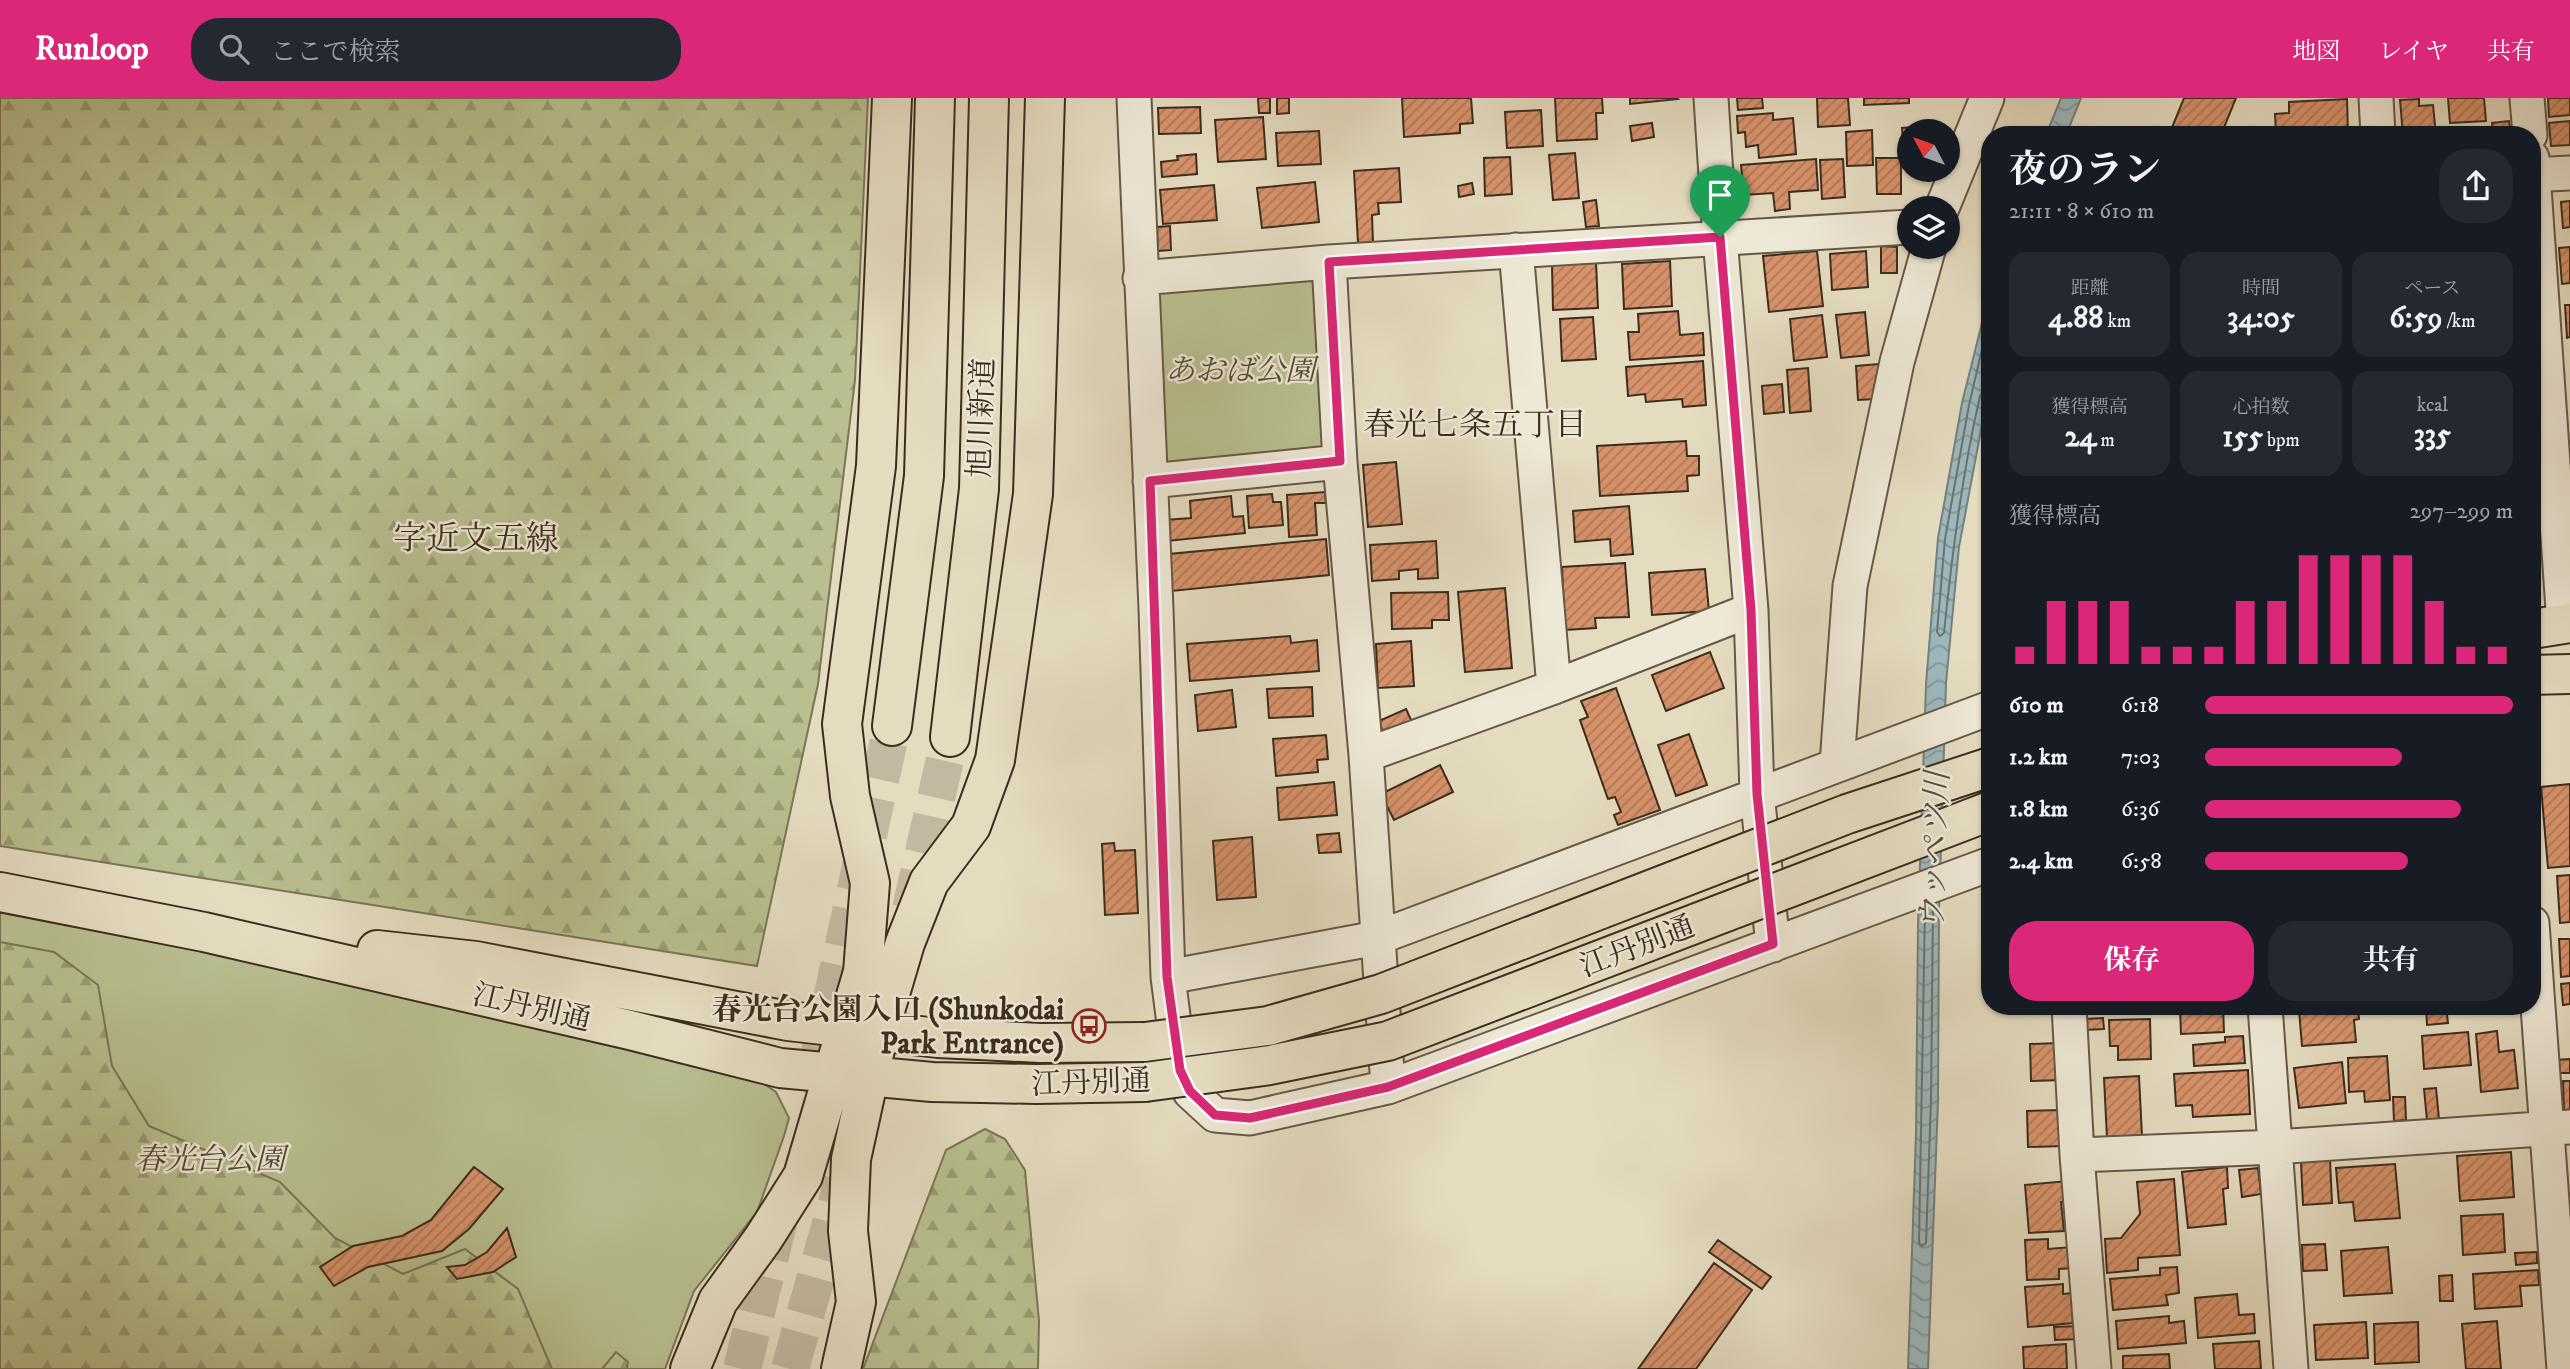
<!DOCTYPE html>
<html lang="ja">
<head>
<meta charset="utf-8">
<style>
  :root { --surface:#171b24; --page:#242831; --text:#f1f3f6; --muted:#9ea1a6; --accent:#db2777 }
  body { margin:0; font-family:"IM FELL DW Pica","Noto Serif JP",serif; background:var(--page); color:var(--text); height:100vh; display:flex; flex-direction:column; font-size:26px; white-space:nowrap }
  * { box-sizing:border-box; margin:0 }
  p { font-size:23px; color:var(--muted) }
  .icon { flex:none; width:38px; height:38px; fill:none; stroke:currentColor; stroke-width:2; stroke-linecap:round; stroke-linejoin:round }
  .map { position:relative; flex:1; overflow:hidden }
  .details { position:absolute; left:1981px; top:28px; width:560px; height:889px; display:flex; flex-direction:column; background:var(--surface); border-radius:28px; box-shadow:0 2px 5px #0004 }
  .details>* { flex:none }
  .needle { width:46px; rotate:311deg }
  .tools { position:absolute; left:1897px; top:21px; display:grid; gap:14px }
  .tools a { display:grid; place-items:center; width:63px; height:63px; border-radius:50%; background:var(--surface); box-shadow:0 2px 5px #0004; font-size:35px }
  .pin { position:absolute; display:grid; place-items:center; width:60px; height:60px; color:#fff; margin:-72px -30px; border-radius:50% 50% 50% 0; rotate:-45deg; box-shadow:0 0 7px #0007 }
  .pin .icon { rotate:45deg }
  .round { display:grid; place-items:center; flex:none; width:74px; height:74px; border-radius:28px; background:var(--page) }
  .head { display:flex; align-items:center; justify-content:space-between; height:119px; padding:0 28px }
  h1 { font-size:38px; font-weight:700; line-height:52px }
  .stats { display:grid; grid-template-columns:repeat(3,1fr); gap:10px; height:119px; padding:7px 28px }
  .stats div { display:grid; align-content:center; border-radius:18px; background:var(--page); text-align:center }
  .stats b { font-size:30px; font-weight:700 }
  .stats small { font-size:19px; font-weight:400 }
  .stats p { font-size:19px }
  .chart { height:196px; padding:14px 28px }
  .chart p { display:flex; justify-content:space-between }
  .chart svg { width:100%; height:126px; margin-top:7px; stroke:var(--accent); stroke-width:6 }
  .primary-button { display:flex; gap:14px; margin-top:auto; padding:14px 28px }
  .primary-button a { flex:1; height:80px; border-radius:28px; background:var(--accent); color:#fff; font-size:28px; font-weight:700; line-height:80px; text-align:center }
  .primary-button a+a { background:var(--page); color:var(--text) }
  ul { padding:0 28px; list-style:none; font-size:23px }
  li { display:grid; grid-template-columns:112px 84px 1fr; align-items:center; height:52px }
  li i { height:18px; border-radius:9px; background:var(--accent) }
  header { display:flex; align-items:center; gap:42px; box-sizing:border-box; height:98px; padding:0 35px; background:var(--accent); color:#fff }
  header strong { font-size:33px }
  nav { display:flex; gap:38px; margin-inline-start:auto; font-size:24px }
  .search { width:490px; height:63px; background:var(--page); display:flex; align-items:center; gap:18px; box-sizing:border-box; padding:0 24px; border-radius:28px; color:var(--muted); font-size:26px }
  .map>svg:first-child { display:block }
  .green { fill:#b9bf8f; stroke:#7a7656; stroke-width:2 }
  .forest { fill:url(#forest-firs); stroke:#7a7656; stroke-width:2 }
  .water { fill:url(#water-waves); stroke:#75807e; stroke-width:2 }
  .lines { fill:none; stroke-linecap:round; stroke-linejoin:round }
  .shore { stroke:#6c726e; stroke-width:2 }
  .building { fill:url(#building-hatch); stroke:#3b2d1e; stroke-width:2 }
  .highway-tunnel { stroke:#c3b9a0; stroke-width:38; stroke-dasharray:38 19; stroke-linecap:butt }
  .minor-casing { stroke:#665946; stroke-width:37 }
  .major-casing { stroke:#3b2d1e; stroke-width:42 }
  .highway-casing { stroke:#3b2d1e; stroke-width:42 }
  .minor { stroke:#eee8d6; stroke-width:33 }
  .major { stroke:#e5dcc0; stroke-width:38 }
  .highway { stroke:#e5dcc0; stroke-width:38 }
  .major-bridge-casing { stroke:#3b2d1e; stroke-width:42; stroke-linecap:butt }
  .major-bridge { stroke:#e5dcc0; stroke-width:38 }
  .route-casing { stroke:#fff; stroke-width:14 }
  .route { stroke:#db2777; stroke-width:9 }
  .labels { text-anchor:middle; stroke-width:5; stroke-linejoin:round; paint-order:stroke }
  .park-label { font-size:30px; font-style:italic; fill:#544a35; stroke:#eee8d6 }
  .street-label { font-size:30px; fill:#3b2d1e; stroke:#eee8d6 }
  .poi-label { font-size:30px; font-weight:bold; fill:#3b2d1e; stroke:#eee8d6; text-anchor:end }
  .neighbourhood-label { font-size:32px; fill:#3b2d1e; stroke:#eee8d6 }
  .water-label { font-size:32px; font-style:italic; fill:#535046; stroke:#eee8d6 }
  .quarter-label { font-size:33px; fill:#3b2d1e; stroke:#eee8d6 }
</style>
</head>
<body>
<header>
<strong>Runloop</strong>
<div class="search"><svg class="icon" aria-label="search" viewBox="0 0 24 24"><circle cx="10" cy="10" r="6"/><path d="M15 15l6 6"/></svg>ここで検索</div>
<nav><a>地図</a><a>レイヤ</a><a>共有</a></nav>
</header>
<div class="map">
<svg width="2570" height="1271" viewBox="0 0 2570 1271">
  <defs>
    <pattern id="forest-firs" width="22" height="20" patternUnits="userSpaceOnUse" patternTransform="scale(1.75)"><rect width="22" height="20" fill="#b9bf8f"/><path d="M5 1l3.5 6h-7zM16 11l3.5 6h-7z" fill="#989c74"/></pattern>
    <pattern id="water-waves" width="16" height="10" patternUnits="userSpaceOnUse" patternTransform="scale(1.75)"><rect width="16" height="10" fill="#9cb8be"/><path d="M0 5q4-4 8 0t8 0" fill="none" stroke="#80969a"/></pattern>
    <pattern id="building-hatch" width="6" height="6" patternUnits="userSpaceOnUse" patternTransform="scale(1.75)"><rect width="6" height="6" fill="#d8926b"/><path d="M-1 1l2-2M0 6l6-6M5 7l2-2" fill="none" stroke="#b07857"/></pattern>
  </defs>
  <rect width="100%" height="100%" fill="#e5dcc0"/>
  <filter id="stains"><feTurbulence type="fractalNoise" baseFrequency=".00286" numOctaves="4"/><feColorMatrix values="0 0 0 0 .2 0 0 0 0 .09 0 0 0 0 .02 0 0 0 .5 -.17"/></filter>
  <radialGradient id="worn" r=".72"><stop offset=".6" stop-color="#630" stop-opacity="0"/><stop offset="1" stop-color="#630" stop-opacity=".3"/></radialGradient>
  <!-- green -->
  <path class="green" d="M1329,164L1340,364L1150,383L1140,180Z
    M0,807L748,975L776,994L789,1020L784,1038L757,1114L694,1193L665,1271H0Z"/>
  <!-- forest -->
  <path class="forest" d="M0,0H868L855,282L818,586L757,868L0,748Z
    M0,844L54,854L98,887L112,968L149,1028L280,1084L335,1140L403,1176L465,1151L518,1191L552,1271H0Z
    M985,1031L1005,1041L1025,1072L1039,1223L1038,1271H863L946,1052Z
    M616,1254L628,1264L627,1271H602Z"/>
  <!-- water -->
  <path class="water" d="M2061,0H2081L2066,37H2046Z
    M1990,193V284L1959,449L1946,585L1939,813L1938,1002L1928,1271H1908L1916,1035L1918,827L1926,586L1938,440L1962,305Z"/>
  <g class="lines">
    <!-- shore -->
    <path class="shore" d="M1990,217L1969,307L1945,441L1937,534L1940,538L1944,535C1952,455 1962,376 1980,298L1984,293L1990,292
      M1925,810L1919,1145L1922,1148L1926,1145L1931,1002L1933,807"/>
  </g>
  <!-- building -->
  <path class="building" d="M1258,0H1270V15H1259Z
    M1277,0H1289V15L1277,16Z
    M1402,0H1471L1473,25L1460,26V35L1404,39Z
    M1555,0H1602L1603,15H1596L1597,41L1557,43Z
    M1630,0H1677L1678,1L1630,6Z
    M1737,0H1762L1763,10L1738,12Z
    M1817,0H1848L1850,27L1818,29Z
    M1864,0H1909V5L1864,7Z
    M2184,0H2236L2221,37H2169Z
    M2448,0H2484L2486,23L2450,25Z
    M2548,0H2570V17L2549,19Z
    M2347,1L2348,37L2276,36L2275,16L2289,15V4Z
    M2419,1V8L2433,7L2436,37H2403L2400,2Z
    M1200,9L1201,35L1159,36L1158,10Z
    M1541,12L1543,48L1507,50L1505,14Z
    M1773,15V22L1793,20L1796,56L1759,60L1758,47L1746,49L1745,34L1738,35L1737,18Z
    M1263,19L1266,61L1218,64L1215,22Z
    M2509,23L2511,37H2493L2492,25Z
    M2570,23V47L2551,48L2549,25Z
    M1652,25L1654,39L1632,43L1630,28Z
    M1927,28V33H1909V65L1905,66L1902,30Z
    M1872,32L1873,67L1847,68L1846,34Z
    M2453,32L2454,37H2441V33Z
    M1319,33L1321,66L1278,68L1276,35Z
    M1575,55L1579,100L1553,102L1549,57Z
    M1196,56L1197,76L1162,79L1161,64L1178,62L1177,58Z
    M1510,59L1512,96L1485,98L1484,60Z
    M1876,60H1901V96H1877Z
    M1816,61L1818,92L1789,94L1790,111L1775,113L1773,95L1744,97L1741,67Z
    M1843,61L1845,99L1822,101L1820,62Z
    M1399,70L1401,104L1378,105L1379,116L1372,117L1373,144L1358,145L1354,73Z
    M1315,84L1319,124L1262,130L1257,90Z
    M1472,85L1474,96L1459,99L1458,88Z
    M1214,87L1217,122L1163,126L1160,92Z
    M1596,102L1599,128L1586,129L1583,104Z
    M2570,103V129L2563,130L2561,104Z
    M1170,128L1171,152L1158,153L1157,129Z
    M1881,148L1897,149V175H1881Z
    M2570,149V185L2562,186L2559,150Z
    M1817,153L1823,208L1769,214L1763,158Z
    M1866,153L1868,189L1832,192L1830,156Z
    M1670,163L1672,208L1624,211L1622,166Z
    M1596,164L1598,210L1553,212L1552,166Z
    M2565,207H2570V239L2567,240Z
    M1678,213L1680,237L1703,235L1704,257L1630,262L1628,234H1639L1638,216Z
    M1865,214L1869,257L1841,260L1836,217Z
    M1822,217L1827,259L1794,263L1790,221Z
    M1593,219L1596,261L1562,263L1560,221Z
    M1703,263L1706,307L1683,309L1682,301L1646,304L1645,296L1628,298L1626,269Z
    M1879,266L1881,286L1874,287L1875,301L1858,302L1856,268Z
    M1808,270L1811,313L1790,315L1787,272Z
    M1782,286L1784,314L1764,316L1762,288Z
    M1686,343L1687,358H1699V377L1687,378L1688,393L1600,398L1597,348Z
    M1396,364L1402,426L1368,429L1363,367Z
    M1325,394L1326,405H1315L1317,437L1289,439L1287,397Z
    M1272,396L1273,404H1281L1283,427L1249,430L1247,398Z
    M1231,398L1233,419L1243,418L1245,435L1167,443L1165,422L1191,420L1190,403Z
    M2539,400L2540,430H2532V401Z
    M1629,408L1633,456L1611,458L1610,441L1575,444L1573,413Z
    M1326,441L1329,477L1172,493L1169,456Z
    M1436,443L1438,480L1418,481V471L1399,473V481L1372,483L1370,447Z
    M1625,465L1629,519L1595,520L1596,530L1565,532L1562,469Z
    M1705,471L1709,513L1652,517L1649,475Z
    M1505,490L1512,570L1465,574L1458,494Z
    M1448,494L1449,522H1432V530L1392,531L1391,495Z
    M1290,538L1291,545L1317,542L1319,573L1190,583L1187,546Z
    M1411,543L1414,588L1378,590L1376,546Z
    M1710,554L1724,590L1666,613L1652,577Z
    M1312,589L1313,618L1269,620L1267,591Z
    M1616,590L1660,712L1618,727L1614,717L1621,714L1615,699L1608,701L1580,622L1588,619L1581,603Z
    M1232,592L1236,629L1198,633L1195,597Z
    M1406,611L1412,624L1384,636L1379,623Z
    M1689,636L1707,687L1676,698L1658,647Z
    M1326,637L1328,661L1317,662L1318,674L1276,678L1273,641Z
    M1440,667L1453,694L1394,722L1381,696Z
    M1334,684L1337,717L1279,722L1277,690Z
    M2570,686V768L2548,770L2541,689Z
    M1339,735L1341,754L1319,755L1317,737Z
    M1252,739L1256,799L1217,802L1213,743Z
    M1114,745L1115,753L1135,752L1138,815L1105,817L1102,746Z
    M2570,777V824L2560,825L2557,778Z
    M2559,841H2570V878L2561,879Z
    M2570,885V906L2563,907L2561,886Z
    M2180,908H2223L2224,934L2181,936Z
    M2315,908H2358L2359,921L2354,922L2356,944L2302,948L2299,912L2315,911Z
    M2426,908H2446L2448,925L2427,927Z
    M2103,920L2104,931L2086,932L2085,921Z
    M2150,921L2151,961L2118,962V948H2110L2109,922Z
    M2497,933L2499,954L2514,952L2518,990L2481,994L2476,936Z
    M2468,934L2471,967L2424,971L2422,938Z
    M2243,938L2245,965L2194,968L2193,947L2225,944V939Z
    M2060,945L2061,982L2031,983L2030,946Z
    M2387,958L2390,1002L2365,1004L2364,993L2349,994L2348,960Z
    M2570,961V975H2557L2556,962Z
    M2342,964L2346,1005L2299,1010L2294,970Z
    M2248,972L2250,1016L2193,1019L2192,1007L2176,1008L2174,976Z
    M2139,978L2142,1038L2107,1040L2104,980Z
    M2563,983H2570V1013L2564,1014Z
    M2436,990L2439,1021L2427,1022L2424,991Z
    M2393,999H2405L2406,1022L2394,1023Z
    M2061,1012L2063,1048L2028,1049L2027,1013Z
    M2511,1054L2514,1099L2460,1103L2457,1058Z
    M2330,1062L2332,1105L2303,1107L2301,1064Z
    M2395,1066L2400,1120L2355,1123L2353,1104L2339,1105L2336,1070Z
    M474,1069L503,1091L469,1131L442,1153L368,1169L334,1188L320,1169L353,1148L402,1138L431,1122Z
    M2227,1069L2228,1090L2223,1091L2226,1126L2188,1130L2182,1074Z
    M2258,1070L2261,1096L2242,1099L2239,1072Z
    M2174,1081L2180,1157L2138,1160V1172L2107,1175L2105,1141L2121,1140L2140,1116L2137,1084Z
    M2068,1083L2070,1104H2061L2064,1133L2029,1135L2025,1087Z
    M2503,1116L2505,1154L2463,1157L2461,1118Z
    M507,1130L516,1159L493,1174L457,1181L447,1169L465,1167L487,1154Z
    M2048,1141V1151L2072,1149L2073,1170L2059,1171V1181L2027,1182L2025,1142Z
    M1718,1142L1771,1179L1762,1191L1709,1154Z
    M2325,1146L2327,1172L2303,1173L2302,1147Z
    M2388,1149L2392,1195L2344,1198L2341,1153Z
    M2537,1154V1165L2516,1167L2515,1155Z
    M1714,1165L1752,1192L1696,1271H1638Z
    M2177,1169L2179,1195L2166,1197L2168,1207L2113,1212L2110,1181L2160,1177V1170Z
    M2538,1172L2539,1187L2520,1188L2522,1208L2475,1211L2473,1176Z
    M2452,1177L2453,1203H2440L2439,1178Z
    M2063,1186V1196L2071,1195L2073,1225L2028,1229L2025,1189Z
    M2237,1196L2239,1217L2254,1216L2255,1235L2198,1240L2195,1200Z
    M2169,1218V1225L2184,1223L2186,1245L2118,1251L2116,1223Z
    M2497,1223L2501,1271H2466L2462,1226Z
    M2366,1224L2368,1260L2316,1262L2314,1227Z
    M2418,1224L2419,1264L2375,1266L2374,1226Z
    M2078,1228L2079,1241L2055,1242L2054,1229Z
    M2259,1243L2261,1271H2215L2213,1246Z
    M2066,1246L2067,1271H2024L2023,1249Z
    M2169,1256L2170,1271H2123V1258Z"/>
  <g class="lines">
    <!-- highway-tunnel -->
    <path class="highway-tunnel" d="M911,811L950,639
      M819,960L892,628
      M742,1271L780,1117
      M790,1271L843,1083"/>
    <defs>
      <path id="minor" d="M1134,0L1156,511L1168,879L1180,972L1190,994L1215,1017L1250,1020L1388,989L1990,766
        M1711,0L1720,140L1751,512L1757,696L1773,847
        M2376,0L2378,37
        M2527,0L2530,37
        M2532,60L2564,526
        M2532,77L2570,75
        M1942,110L1987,0
        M1516,152L1554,589
        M1329,164L1340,364L1366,657L1388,989
        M1140,180L1329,164L1909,129
        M1150,383L1340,364
        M1366,657L1554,589L1751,512
        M1837,666L1850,488L1897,264L1929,149
        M2532,825L2564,1271
        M1168,879L1377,840L1990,610
        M2069,908L2077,1057L2094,1271
        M2265,908L2291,1271
        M2077,1057L2276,1049L2570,1029"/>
      <path id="major" d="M2532,531L2570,525
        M2532,577L2570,576
        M0,794L204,834L630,932L780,970L932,984L1036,986L1145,984
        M377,852L476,863L788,923L938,940L1041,945L1145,944"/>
      <path id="highway" d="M892,628L924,378L935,0
        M950,639L979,391L989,0
        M690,1271L718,1203L763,1141L803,1078L863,874L870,785L850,698L842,626L876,368L892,0
        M841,1271L856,1204L848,1133L851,1061L879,933L905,845L929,784L971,728L995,662L1033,396L1045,0"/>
    </defs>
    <!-- minor casing -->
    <use href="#minor" class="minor-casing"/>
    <!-- major casing -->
    <use href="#major" class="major-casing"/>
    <!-- highway casing -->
    <use href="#highway" class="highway-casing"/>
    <!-- minor -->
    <use href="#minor" class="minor"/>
    <!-- major -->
    <use href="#major" class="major"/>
    <!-- highway -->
    <use href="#highway" class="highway"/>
    <defs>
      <path id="major-bridge" d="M1145,944L1268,928L1381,896L1847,716L1990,669
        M1145,984L1270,967L1388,943L1990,713"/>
    </defs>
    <!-- major-bridge casing -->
    <use href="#major-bridge" class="major-bridge-casing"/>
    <!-- major-bridge -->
    <use href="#major-bridge" class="major-bridge"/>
  </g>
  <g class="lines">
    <defs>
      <path id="route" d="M1720,139L1751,512L1757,696L1773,846L1388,989L1250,1020L1215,1017L1190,993L1180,972L1167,879L1150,383L1340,363L1329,164Z"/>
    </defs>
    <!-- route casing -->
    <use href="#route" class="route-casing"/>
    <!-- route -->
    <use href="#route" class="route"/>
  </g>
  <!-- icons -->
  <defs>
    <symbol id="bus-ring" viewBox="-11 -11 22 22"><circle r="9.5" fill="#eee8d6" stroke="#8f2418" stroke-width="1.5"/><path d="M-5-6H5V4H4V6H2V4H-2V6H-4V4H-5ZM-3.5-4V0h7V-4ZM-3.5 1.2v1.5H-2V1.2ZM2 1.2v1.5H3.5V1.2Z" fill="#8f2418"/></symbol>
  </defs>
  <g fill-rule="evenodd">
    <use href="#bus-ring" x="1070" y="909" width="38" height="38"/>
  </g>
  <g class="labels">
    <!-- park labels -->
    <g class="park-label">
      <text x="1240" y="282">あおば公園</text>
      <text x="210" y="1071">春光台公園</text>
    </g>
    <!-- street labels -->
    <g class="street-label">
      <text transform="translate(981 320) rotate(-88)" y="10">旭川新道</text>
      <text transform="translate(1637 848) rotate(-21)" y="10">江丹別通</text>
      <text transform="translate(532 909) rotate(13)" y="10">江丹別通</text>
      <text transform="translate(1091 984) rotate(-2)" y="10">江丹別通</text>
    </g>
    <!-- poi labels -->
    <g class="poi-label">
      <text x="1064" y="921">春光台公園入口 (Shunkodai<tspan x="1064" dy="34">Park Entrance)</tspan></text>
    </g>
    <!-- neighbourhood labels -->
    <g class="neighbourhood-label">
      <text x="1475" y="337">春光七条五丁目</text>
    </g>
    <!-- water labels -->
    <g class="water-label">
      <text transform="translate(1934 753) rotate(-88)" y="11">ウッペツ川</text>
    </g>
    <!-- quarter labels -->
    <g class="quarter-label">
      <text x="476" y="451">字近文五線</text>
    </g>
  </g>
  <rect width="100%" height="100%" filter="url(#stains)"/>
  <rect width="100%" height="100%" fill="url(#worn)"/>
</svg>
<div class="tools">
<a><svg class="needle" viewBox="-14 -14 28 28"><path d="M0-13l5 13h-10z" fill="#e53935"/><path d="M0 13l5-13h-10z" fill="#9ea1a6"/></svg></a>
<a><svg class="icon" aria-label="layers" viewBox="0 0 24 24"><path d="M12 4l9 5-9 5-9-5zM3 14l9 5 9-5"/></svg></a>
</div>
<div class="pin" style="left:1720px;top:139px;background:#1e9e55"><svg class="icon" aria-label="arrive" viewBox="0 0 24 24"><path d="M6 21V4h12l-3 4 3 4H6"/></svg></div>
<section class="details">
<div class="head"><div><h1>夜のラン</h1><p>21:11 · 8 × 610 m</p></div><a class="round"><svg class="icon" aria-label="share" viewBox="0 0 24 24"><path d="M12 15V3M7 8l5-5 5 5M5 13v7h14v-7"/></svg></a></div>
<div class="stats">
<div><p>距離</p><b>4.88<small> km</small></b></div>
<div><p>時間</p><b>34:05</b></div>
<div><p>ペース</p><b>6:59<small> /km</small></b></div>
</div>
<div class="stats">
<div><p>獲得標高</p><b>24<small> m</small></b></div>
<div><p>心拍数</p><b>155<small> bpm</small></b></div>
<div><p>kcal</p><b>335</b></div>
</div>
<div class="chart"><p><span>獲得標高</span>297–299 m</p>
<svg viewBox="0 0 160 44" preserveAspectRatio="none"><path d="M5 44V38M15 44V22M25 44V22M35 44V22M45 44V38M55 44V38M65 44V38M75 44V22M85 44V22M95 44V6M105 44V6M115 44V6M125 44V6M135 44V22M145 44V38M155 44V38"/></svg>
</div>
<ul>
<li><b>610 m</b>6:18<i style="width:100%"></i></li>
<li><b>1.2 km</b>7:03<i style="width:64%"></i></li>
<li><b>1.8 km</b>6:36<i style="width:83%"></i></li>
<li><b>2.4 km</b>6:58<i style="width:66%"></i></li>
</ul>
<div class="primary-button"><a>保存</a><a>共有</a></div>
</section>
</div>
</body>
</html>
